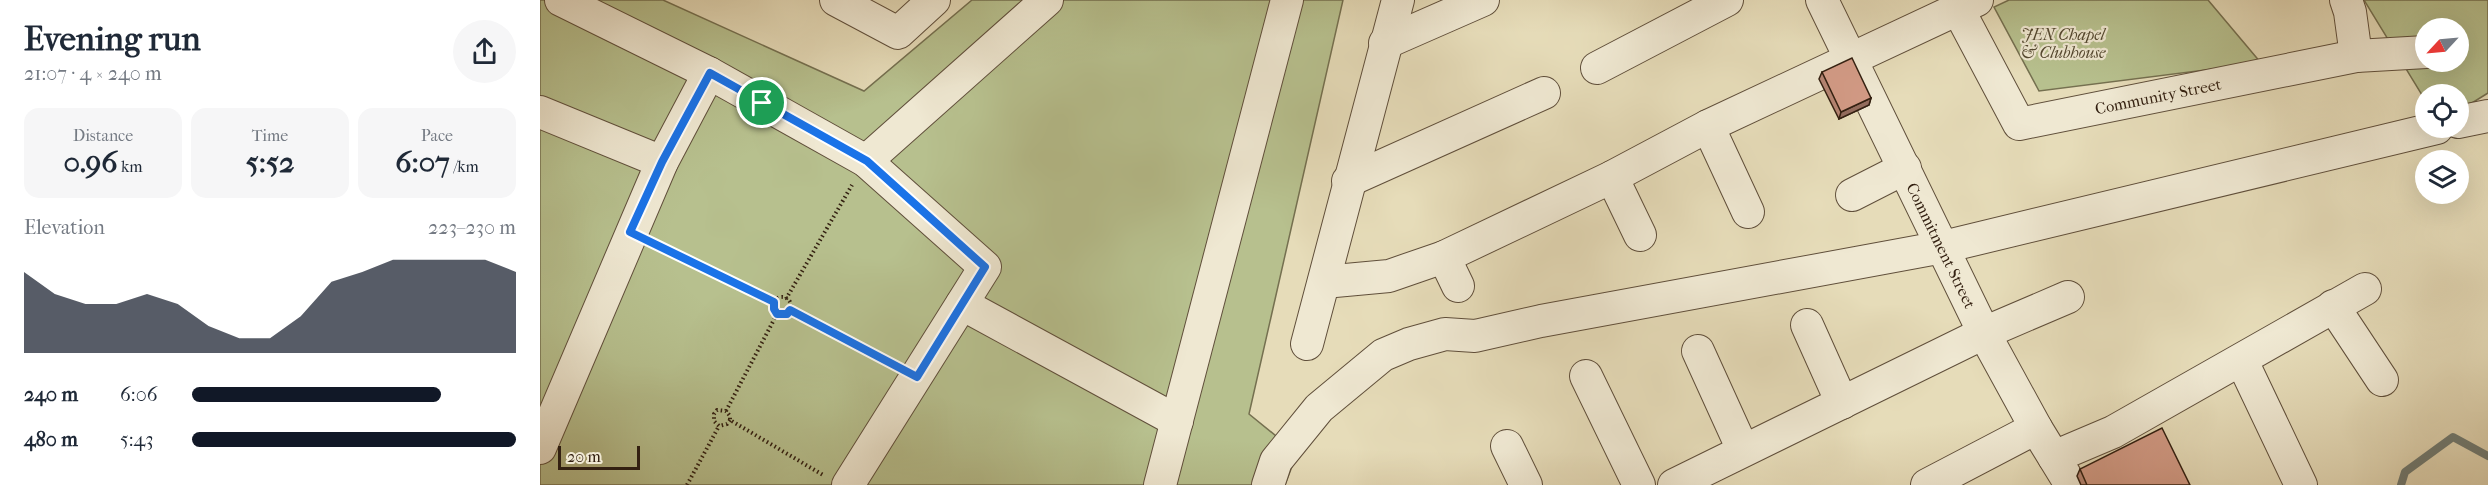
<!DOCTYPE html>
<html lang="en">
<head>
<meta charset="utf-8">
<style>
  :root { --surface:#fff; --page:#f6f6f7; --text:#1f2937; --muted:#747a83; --accent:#111827 }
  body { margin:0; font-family:"IM FELL French Canon",serif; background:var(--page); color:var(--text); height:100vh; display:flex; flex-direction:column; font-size:22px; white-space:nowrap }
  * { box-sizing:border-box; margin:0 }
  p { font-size:20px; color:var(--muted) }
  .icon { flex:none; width:33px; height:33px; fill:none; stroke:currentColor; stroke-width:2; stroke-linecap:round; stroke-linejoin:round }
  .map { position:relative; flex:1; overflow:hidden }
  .drawer { display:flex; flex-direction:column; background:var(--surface); width:540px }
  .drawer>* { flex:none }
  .needle { width:39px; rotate:244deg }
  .controls { position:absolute; left:1875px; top:18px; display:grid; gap:12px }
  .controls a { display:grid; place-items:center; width:54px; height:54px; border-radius:50%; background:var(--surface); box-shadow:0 6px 24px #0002; font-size:30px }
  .scale { position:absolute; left:18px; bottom:15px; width:82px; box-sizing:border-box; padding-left:6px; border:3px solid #332011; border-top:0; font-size:16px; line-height:21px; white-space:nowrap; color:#332011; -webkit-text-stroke:4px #efe8d2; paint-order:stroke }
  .pin { position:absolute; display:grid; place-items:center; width:51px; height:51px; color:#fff; margin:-26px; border:3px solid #fff; border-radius:50%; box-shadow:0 2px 6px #0007 }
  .round { display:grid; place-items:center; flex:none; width:63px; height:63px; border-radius:32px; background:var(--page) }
  .overview { display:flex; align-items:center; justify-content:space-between; height:102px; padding:0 24px }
  h1 { font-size:33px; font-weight:700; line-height:45px }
  .metrics { display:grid; grid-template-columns:repeat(3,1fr); gap:9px; height:102px; padding:6px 24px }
  .metrics div { display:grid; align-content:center; border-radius:15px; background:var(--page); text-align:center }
  .metrics b { font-size:30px; font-weight:700 }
  .metrics small { font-size:16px; font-weight:400 }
  .metrics p { font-size:16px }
  .chart { height:168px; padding:12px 24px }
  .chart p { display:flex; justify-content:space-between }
  .chart svg { width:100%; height:108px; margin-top:6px; fill:var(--accent); opacity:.7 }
  ul { padding:0 24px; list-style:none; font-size:20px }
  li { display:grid; grid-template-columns:96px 72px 1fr; align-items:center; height:45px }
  li i { height:15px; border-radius:8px; background:var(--accent) }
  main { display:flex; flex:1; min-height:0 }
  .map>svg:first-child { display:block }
  .green { fill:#b7c08e; stroke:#757050; stroke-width:1.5; fill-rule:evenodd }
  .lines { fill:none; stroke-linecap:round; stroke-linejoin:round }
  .stream { stroke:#707c75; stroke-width:8 }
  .minor-casing { stroke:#604f3b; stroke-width:34 }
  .path { stroke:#332011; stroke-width:4; stroke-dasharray:1.5 3; stroke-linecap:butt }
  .minor { stroke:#efe8d2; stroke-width:32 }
  .wall { fill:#b58472; stroke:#332011; stroke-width:1.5 }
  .shaded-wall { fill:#936c5d; stroke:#332011; stroke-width:1.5 }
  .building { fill:#d29a85; stroke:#332011; stroke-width:1.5 }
  .route-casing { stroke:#fff; stroke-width:12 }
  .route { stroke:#1a73e8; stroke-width:8 }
  .labels { text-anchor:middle; stroke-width:4.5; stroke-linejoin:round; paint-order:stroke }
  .park-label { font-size:16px; font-style:italic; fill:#544830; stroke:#efe8d2 }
  .street-label { font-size:16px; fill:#332011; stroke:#efe8d2 }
</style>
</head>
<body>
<main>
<section class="drawer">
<div class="overview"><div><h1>Evening run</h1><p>21:07 · 4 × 240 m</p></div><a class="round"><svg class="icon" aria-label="share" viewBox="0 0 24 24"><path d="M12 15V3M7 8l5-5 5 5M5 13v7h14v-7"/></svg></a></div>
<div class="metrics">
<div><p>Distance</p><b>0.96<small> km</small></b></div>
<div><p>Time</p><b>5:52</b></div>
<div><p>Pace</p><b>6:07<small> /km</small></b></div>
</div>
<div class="chart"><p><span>Elevation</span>223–230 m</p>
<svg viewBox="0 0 160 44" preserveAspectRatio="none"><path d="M0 44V11L10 20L20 24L30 24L40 20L50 24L60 33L70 38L80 38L90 29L100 15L110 11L120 6L130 6L140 6L150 6L160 11V44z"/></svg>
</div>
<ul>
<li><b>240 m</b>6:06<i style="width:77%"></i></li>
<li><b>480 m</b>5:43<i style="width:100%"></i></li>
</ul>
</section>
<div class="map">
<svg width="1948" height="485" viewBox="0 0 1948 485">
  <rect width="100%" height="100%" fill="#e6dcb9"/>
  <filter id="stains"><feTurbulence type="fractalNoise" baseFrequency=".00333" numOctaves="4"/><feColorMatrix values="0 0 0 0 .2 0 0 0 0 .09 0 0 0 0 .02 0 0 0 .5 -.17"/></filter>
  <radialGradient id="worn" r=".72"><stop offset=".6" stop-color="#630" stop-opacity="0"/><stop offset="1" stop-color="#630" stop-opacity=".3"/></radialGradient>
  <!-- green -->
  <path class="green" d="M0,0H123L324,91L432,0H803L709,414L757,453L745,485H0Z
    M1469,0H1668L1721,63L1499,91L1454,7Z
    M1824,0H1948V93L1919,111L1918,94H1886L1885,100ZM1886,28H1918V62H1886Z"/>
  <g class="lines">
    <!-- stream -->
    <path class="stream" d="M1861,485L1865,472L1913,437L1948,456"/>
    <defs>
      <g id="minor">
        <path d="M21,0L169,73L326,161L445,267L308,485"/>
        <path d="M296,0L358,33L394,0"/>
        <path id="s1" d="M1282,0L1444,333L1496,428L1531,485"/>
        <path d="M1806,0L1810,12L1816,56"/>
        <path id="s2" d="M1418,9L1479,124L1816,56L1886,52"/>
        <path d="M845,43L943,0"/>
        <path d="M1057,68L1187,0"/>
        <path d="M0,112L122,162"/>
        <path d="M1918,122L1948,116"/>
        <path d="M1168,126L1208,212"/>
        <path d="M326,161L507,0"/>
        <path d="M1072,177L1100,235"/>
        <path d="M808,181L1004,93"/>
        <path d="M1312,195L1365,168"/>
        <path d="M904,257L918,286"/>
        <path d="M784,282L849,276L904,257L1072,177L1168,126L1437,0"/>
        <path d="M422,304L637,421"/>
        <path d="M1793,306L1842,380"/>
        <path d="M1267,325L1302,403"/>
        <path d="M767,344L858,0"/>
        <path d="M1158,351L1203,450"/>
        <path d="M1702,361L1761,485"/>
        <path d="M1046,376L1099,485"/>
        <path d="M967,446L986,485"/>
        <path d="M0,448L122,162L169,73"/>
        <path d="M1514,457L1573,432L1825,289"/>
        <path d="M620,485L747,0"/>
        <path d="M728,485L736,461L779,408L843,355L869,344L905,334L935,336L1001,321L1403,247L1897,128"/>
        <path d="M1134,485L1444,333L1528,297"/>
        <path d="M1387,485L1496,428"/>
      </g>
    </defs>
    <!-- minor casing -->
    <use href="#minor" class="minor-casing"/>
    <!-- path -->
    <path class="path" d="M116,245L234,302
      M233 306a9 9 0 1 1 18 0a9 9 0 1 1-18 0Z
      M246,299L312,185
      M250,310L350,363
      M186,411L237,314
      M190,420L187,424L179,426L174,421V414L177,410L186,411L190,416V420L283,475
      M147,485L179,426"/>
    <!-- minor -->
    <use href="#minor" class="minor"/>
  </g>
  <!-- wall -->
  <path class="wall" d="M1282,72L1331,98L1329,105L1299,119L1279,79Z
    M1540,469L1650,485H1541L1537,476Z"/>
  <!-- shaded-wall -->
  <path class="shaded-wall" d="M1331,98L1329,105L1299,119L1301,112Z"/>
  <!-- building -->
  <path class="building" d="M1312,58L1331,98L1301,112L1282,72Z
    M1622,428L1650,485H1547L1540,469Z"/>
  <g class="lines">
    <defs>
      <path id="route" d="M170,73L327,161L445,267L377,377L250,310L247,314H237L234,309V302L90,232L122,162Z"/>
    </defs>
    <!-- route casing -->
    <use href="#route" class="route-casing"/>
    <!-- route -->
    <use href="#route" class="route"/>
  </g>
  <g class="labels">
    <!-- park labels -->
    <g class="park-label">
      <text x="1523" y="40">JEN Chapel<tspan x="1523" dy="18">&amp; Clubhouse</tspan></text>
    </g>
    <!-- street labels -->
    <g class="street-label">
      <text dy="6" stroke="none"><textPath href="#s2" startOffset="272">Community Street</textPath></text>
      <text dy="6" stroke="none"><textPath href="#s1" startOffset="273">Commitment Street</textPath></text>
    </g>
  </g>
  <rect width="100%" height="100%" filter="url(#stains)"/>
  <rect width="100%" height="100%" fill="url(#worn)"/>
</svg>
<div class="controls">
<a><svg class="needle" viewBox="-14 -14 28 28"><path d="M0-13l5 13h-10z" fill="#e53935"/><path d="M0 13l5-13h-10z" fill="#747a83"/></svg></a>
<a><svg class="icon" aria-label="locate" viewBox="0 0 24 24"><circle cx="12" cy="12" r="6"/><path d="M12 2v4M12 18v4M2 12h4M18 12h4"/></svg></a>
<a><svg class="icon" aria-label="layers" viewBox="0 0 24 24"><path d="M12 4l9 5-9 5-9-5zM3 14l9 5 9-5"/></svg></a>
</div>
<div class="scale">20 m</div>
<div class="pin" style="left:222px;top:103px;background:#1e9e55"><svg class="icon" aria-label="arrive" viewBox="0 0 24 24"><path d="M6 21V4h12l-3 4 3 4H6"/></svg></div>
</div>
</main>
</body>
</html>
